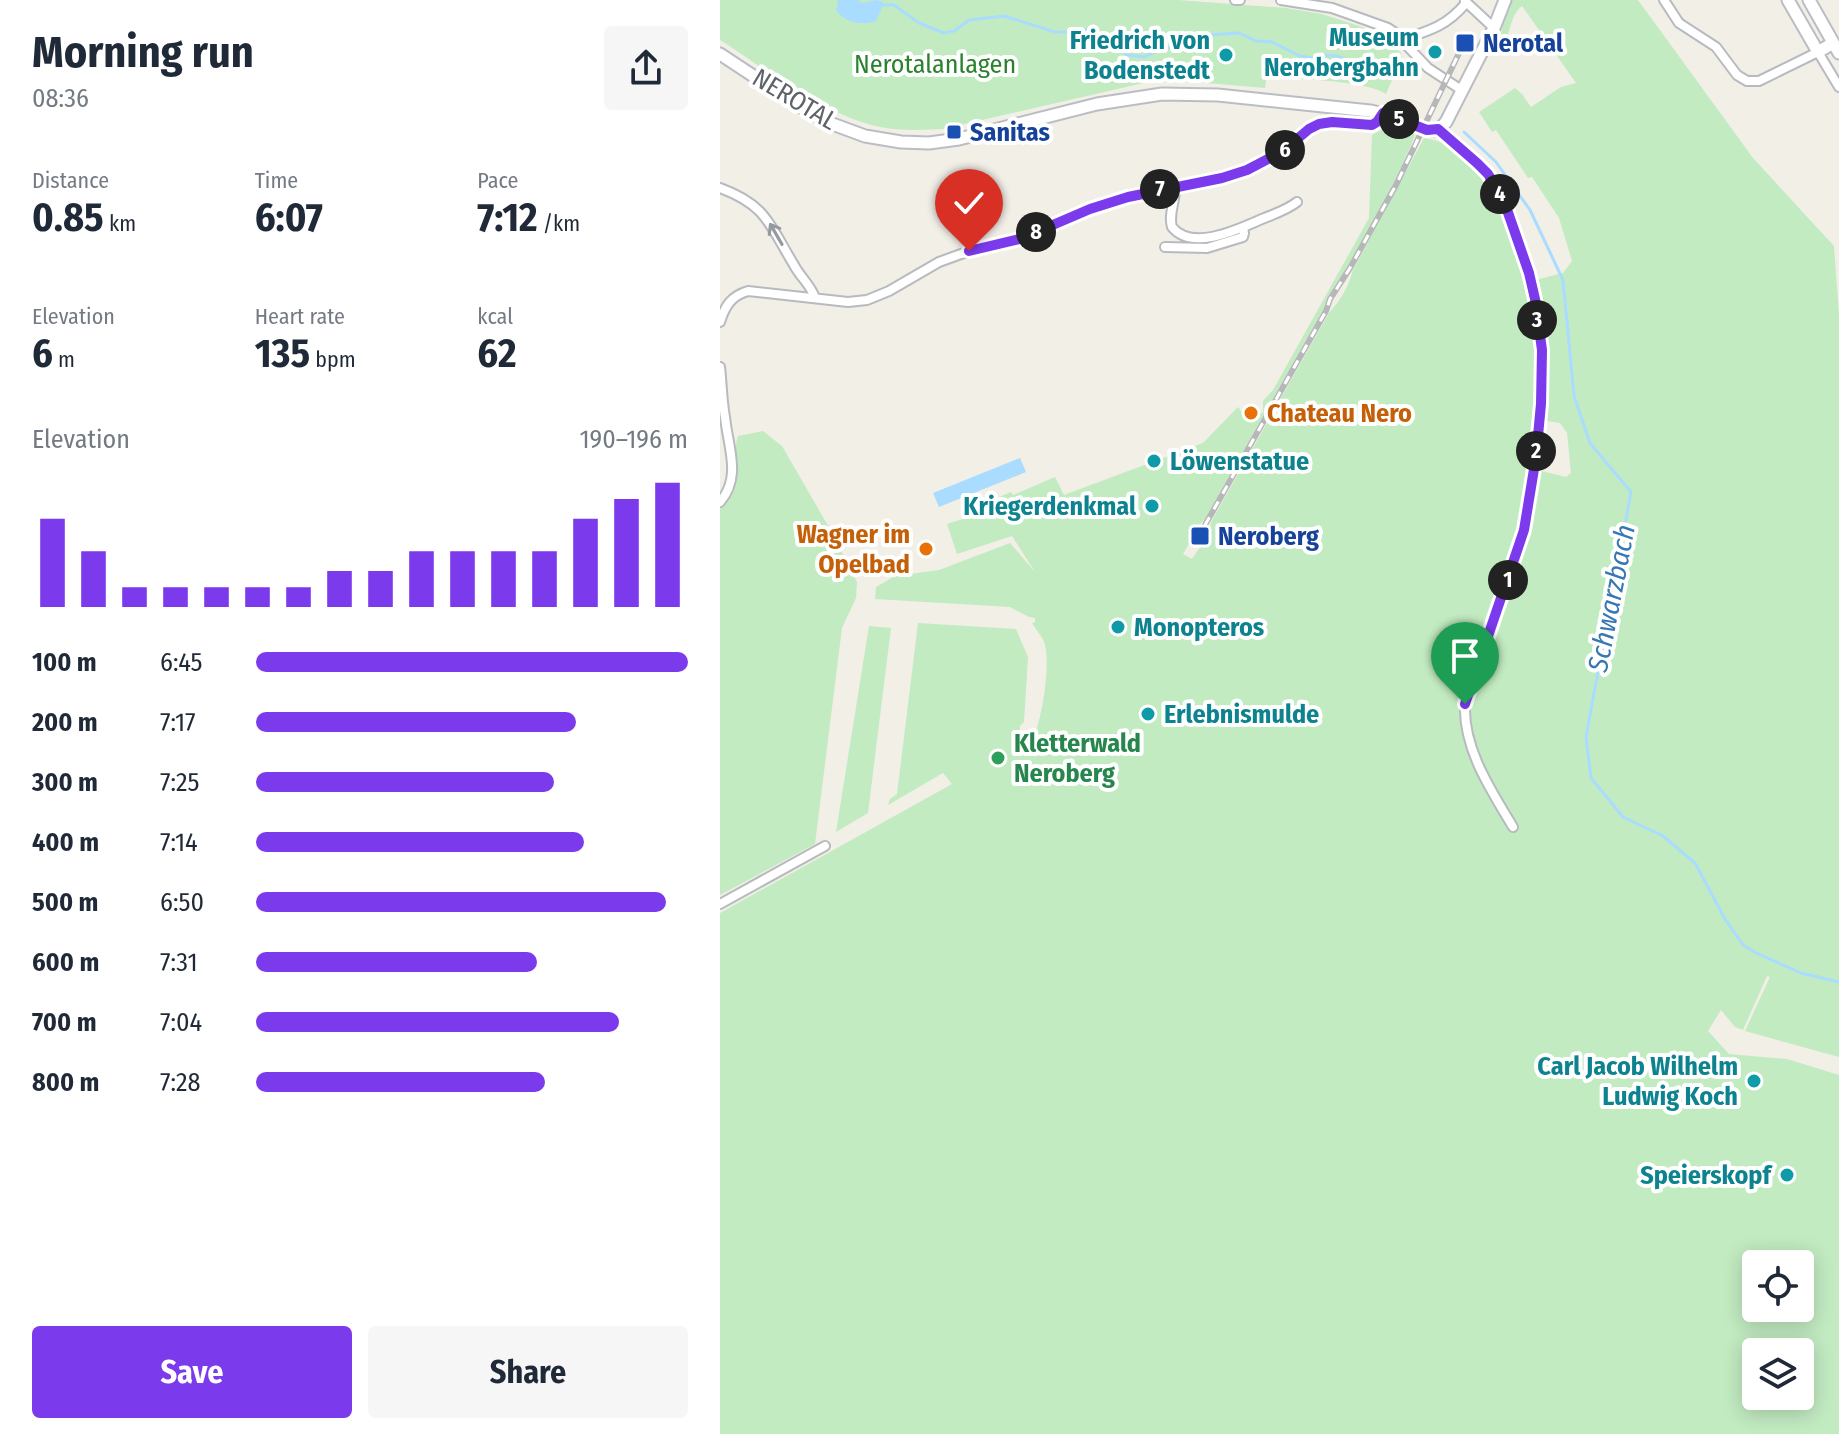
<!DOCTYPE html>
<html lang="en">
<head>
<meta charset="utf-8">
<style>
  :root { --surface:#fff; --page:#f6f6f7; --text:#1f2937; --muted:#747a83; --accent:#7c3aed }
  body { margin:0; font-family:"Fira Sans Condensed",sans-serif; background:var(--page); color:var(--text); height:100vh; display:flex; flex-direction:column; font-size:30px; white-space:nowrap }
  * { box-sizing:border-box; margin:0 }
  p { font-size:26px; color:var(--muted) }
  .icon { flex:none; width:44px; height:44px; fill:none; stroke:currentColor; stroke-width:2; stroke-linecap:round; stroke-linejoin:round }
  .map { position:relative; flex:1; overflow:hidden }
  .panel { display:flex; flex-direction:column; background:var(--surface); width:720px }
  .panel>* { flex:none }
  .tools { position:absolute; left:1022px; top:1250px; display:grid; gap:16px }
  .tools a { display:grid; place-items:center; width:72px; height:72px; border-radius:8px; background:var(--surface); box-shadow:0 4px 20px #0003; font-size:40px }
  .pin { position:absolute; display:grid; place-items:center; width:68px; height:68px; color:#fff; margin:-82px -34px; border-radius:50% 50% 50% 0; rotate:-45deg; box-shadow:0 0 8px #0007 }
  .pin .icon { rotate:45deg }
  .km { position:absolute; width:40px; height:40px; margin:-20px; border-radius:50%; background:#222; color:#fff; font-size:22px; line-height:40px; text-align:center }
  .round { display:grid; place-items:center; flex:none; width:84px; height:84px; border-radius:8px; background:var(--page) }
  .head { display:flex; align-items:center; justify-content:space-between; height:136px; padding:0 32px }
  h1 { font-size:44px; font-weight:700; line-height:60px }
  .metrics { display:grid; grid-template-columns:repeat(3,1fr); gap:12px; height:136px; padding:8px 32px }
  .metrics div { display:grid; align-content:center }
  .metrics b { font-size:40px; font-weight:700 }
  .metrics small { font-size:22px; font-weight:400 }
  .metrics p { font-size:22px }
  .chart { height:224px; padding:16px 32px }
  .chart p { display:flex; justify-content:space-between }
  .chart svg { width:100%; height:144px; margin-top:8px; stroke:var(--accent); stroke-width:6 }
  .cta { display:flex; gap:16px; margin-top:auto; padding:16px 32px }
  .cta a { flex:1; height:92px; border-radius:8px; background:var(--accent); color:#fff; font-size:32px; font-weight:700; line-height:92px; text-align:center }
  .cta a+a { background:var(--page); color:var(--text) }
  ul { padding:0 32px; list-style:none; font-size:26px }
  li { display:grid; grid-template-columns:128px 96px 1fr; align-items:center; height:60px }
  li i { height:20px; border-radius:10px; background:var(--accent) }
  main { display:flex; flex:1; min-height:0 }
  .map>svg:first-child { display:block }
  .green { fill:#c2ebc1; fill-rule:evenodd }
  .water { fill:#a9dcff }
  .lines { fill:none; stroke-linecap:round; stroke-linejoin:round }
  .stream { stroke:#a9dcff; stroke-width:3 }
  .street-casing { stroke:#b7babf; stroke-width:12 }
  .secondary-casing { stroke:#babec4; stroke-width:15 }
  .street { stroke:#fff; stroke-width:8 }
  .secondary { stroke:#fff; stroke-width:11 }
  .rail-casing { stroke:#b6b7b8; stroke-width:6 }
  .rail { stroke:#fff; stroke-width:3; stroke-dasharray:9; stroke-linecap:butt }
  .oneway { stroke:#969a9e }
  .route-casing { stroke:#fff; stroke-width:16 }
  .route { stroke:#7c3aed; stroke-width:10 }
  .transit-dot { fill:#1a4fb4; stroke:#fff; stroke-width:3 }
  .culture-dot { fill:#0f9aa8; stroke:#fff; stroke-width:3 }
  .food-dot { fill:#e8710a; stroke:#fff; stroke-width:3 }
  .leisure-dot { fill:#2e9e5b; stroke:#fff; stroke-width:3 }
  .labels { text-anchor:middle; stroke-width:8; stroke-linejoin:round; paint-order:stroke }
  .culture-label { font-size:26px; font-weight:bold; fill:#0d838f; stroke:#fff; text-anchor:end }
  .transit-label { font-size:26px; font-weight:bold; fill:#164399; stroke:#fff; text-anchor:start }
  .park-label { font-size:26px; fill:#2b822d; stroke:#fff }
  .street-label { font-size:26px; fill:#5e6369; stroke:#fff }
  .food-label { font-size:26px; font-weight:bold; fill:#c56008; stroke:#fff; text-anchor:start }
  .leisure-label { font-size:26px; font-weight:bold; fill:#27864d; stroke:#fff; text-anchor:start }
  .water-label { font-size:28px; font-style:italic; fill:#3777b3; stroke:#fff }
</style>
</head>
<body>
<main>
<section class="panel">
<div class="head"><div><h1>Morning run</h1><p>08:36</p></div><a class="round"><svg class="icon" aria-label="share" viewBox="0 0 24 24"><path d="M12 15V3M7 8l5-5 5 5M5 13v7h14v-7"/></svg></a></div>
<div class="metrics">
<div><p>Distance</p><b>0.85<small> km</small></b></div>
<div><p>Time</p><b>6:07</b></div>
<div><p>Pace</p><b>7:12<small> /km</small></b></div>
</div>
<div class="metrics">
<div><p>Elevation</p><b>6<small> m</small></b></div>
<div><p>Heart rate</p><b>135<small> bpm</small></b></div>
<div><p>kcal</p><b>62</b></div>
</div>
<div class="chart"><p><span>Elevation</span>190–196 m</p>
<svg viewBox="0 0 160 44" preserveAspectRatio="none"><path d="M5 44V17M15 44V27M25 44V38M35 44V38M45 44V38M55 44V38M65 44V38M75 44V33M85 44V33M95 44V27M105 44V27M115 44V27M125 44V27M135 44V17M145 44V11M155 44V6"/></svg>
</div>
<ul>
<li><b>100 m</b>6:45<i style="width:100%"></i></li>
<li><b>200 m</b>7:17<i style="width:74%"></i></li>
<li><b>300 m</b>7:25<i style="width:69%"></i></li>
<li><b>400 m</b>7:14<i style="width:76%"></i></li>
<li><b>500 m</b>6:50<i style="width:95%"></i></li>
<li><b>600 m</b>7:31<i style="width:65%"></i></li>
<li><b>700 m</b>7:04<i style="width:84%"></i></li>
<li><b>800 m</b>7:28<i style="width:67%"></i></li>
</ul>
<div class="cta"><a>Save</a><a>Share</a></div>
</section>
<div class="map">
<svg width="1119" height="1434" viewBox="0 0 1119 1434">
  <rect width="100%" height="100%" fill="#f2efe7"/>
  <!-- green -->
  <path class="green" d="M0,0H458L566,8L602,14L664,34L681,53L682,61L678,77L672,80L666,94C644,79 577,81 547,74L545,88L464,81L428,82L223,129C202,130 180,131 160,127C104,115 47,70 0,40Z
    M792,0H918L1033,158L1114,246L1119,315V1057L1025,1031L1050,977L1047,976L1023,1030L1015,1027L1001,1010L988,1031L1009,1054L1067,1059L1119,1075V1434H0V913L232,784L223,773L168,805L170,799L177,794L198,623L296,629L308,657L304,722L300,726V730L315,733C323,713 330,666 325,645C323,637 316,630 312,623L315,622V618L309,617L290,607L155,599L156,587L175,576L219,570L290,543L315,572L292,536L237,554L227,524L243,519L242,513L291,492L293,495L335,477L344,495L483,443L518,407L527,420L543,412V401L553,390L649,218L652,135L665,128L668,123L695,135C678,179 654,221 630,262C620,280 609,289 603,310L485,519L481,523L463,554L472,559C479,548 490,535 491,522L609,313C620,301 629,286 633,270L704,138C771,148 794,226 804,283L843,273L852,261L839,218L812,177L808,178L776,130L772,132L759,112L795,88L802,94L811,107L841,87L856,83L802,6C789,16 790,37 782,51H777L785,16ZM814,419L840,423L847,433L851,473L846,477L809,468ZM1036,1264H1080V1308H1036ZM1036,1352H1080V1396H1036Z
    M43,431L62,446L114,536L137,582L136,598L122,628L95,844L0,895V508C29,484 9,464 18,436Z
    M149,626L171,628L148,813L116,832Z"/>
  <!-- water -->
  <path class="water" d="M117,0H138L142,3L157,0L163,2V5L156,21C140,26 126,23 116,10L118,4Z
    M363,28H367L372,36L383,32L404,41L406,48L402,50L392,48L375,52L362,48L359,42L361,37L353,34V29Z
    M300,458L306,472L219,507L213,493Z"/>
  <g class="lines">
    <!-- stream -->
    <path class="stream" d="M162,5H174L199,23L224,33L234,31L249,20L284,16L335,32H355
      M401,47L402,50L407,55L424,57L440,50L457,45L472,36L519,33L536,41L552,42L580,56L593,58L599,55L617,56L647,68L663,77
      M744,132L776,162L810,210L843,280L854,396L870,443L911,492L866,737L871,778L903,817L943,836L975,863L1005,919L1023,945L1036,953L1081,973L1119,982"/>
    <defs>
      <path id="street" d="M515,0H520
        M561,0L612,8L668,28L674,32L708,68L743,91
        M944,0L959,23L996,47L1017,75L1027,81H1039L1098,52L1119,87
        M745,1L774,28
        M681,40C709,31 727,26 746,3
        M718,129L757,163L775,185L784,201L809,273L815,299L822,350L821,404L816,457L804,530L745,704C743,749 771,790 793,827
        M455,187C456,201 448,213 452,227C472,252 519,229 542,219C554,214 567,210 577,202
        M0,188C47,205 50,226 74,265C80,277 91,285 95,298
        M445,247L487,248L523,237L524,233L523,227
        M0,322C5,306 11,296 28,291L128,302L147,300L169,291L219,262L241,254L300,239L370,209L408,197L492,180L527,170L563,151L589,129L599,124L612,122L652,125L657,122L663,113
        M0,367C2,384 2,401 5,417C8,447 22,477 0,502
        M0,904L105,846"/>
      <path id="secondary" d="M1068,0L1098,52L1113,43
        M1089,0L1119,53
        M0,54L79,106L107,122L145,136L181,142L209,143L239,139L377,104L442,94L498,95L650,111C667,113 703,133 716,130C722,128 722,126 726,122L774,28L785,0"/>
    </defs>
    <!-- street casing -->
    <use href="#street" class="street-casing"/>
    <!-- secondary casing -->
    <use href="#secondary" class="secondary-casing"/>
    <!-- street -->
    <use href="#street" class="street"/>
    <!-- secondary -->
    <use href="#secondary" class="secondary"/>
    <defs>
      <path id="rail" d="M485,525L606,311L610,299L630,268L676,185L740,51"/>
    </defs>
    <!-- rail casing -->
    <use href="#rail" class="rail-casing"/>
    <!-- rail -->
    <use href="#rail" class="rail"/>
  </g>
  <!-- one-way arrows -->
  <defs><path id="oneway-shaft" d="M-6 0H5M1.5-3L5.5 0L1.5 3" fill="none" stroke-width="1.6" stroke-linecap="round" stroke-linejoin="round" transform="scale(2)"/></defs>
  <use class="oneway" href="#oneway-shaft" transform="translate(56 234) rotate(-120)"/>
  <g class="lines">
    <defs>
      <path id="route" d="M249,251L300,239L370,209L408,197L502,178L527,170L563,151L589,129L599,124L612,122L652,125L657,122L663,113L707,130L718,129L757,163L768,174L784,201L809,273L815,299L822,350L821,404L816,457L804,530L745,704"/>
    </defs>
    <!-- route casing -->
    <use href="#route" class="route-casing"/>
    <!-- route -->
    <use href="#route" class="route"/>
  </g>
  <!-- markers -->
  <g class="transit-dot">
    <rect x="735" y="33" width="20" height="20" rx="4"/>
    <rect x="226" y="124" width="16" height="16" rx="4"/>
    <rect x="470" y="526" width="20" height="20" rx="4"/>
  </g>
  <g class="culture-dot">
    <circle cx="715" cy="52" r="8"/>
    <circle cx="506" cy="55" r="8"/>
    <circle cx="434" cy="461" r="8"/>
    <circle cx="432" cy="506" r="8"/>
    <circle cx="398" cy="627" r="8"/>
    <circle cx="428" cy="714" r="8"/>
    <circle cx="1034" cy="1081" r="8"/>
    <circle cx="1067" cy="1175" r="8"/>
  </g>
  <g class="food-dot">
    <circle cx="531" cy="413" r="8"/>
    <circle cx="206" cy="549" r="8"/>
  </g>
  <circle class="leisure-dot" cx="278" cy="758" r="8"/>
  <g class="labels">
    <!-- culture labels -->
    <g class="culture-label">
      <text x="699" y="46">Museum<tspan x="699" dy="30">Nerobergbahn</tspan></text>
      <text x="490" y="49">Friedrich von<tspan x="490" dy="30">Bodenstedt</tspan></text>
      <text x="450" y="470" text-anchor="start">Löwenstatue</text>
      <text x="416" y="515">Kriegerdenkmal</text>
      <text x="414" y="636" text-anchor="start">Monopteros</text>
      <text x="444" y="723" text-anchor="start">Erlebnismulde</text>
      <text x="1018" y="1075">Carl Jacob Wilhelm<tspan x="1018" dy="30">Ludwig Koch</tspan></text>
      <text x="1051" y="1184">Speierskopf</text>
    </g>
    <!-- transit labels -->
    <g class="transit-label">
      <text x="763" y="52">Nerotal</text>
      <text x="250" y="141">Sanitas</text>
      <text x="498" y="545">Neroberg</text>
    </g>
    <!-- park labels -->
    <g class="park-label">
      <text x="215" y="73">Nerotalanlagen</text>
    </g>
    <!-- street labels -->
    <g class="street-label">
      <text transform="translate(75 99) rotate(31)" y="9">NEROTAL</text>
    </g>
    <!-- food labels -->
    <g class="food-label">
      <text x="547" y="422">Chateau Nero</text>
      <text x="190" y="543" text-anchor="end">Wagner im<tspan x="190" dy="30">Opelbad</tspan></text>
    </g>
    <!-- leisure labels -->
    <g class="leisure-label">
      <text x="294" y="752">Kletterwald<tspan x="294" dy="30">Neroberg</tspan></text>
    </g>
    <!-- water labels -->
    <g class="water-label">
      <text transform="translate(891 598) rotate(-79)" y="10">Schwarzbach</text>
    </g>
  </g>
</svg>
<div class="tools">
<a><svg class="icon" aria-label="locate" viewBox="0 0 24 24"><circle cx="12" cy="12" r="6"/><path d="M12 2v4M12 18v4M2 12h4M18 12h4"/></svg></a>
<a><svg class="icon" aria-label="layers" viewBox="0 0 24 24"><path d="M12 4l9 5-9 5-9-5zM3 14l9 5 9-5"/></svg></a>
</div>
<div class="pin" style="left:745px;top:704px;background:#1e9e55"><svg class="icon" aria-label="arrive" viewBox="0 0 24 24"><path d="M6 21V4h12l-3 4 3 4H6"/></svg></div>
<div class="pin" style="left:249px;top:251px;background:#d93025"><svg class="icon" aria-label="check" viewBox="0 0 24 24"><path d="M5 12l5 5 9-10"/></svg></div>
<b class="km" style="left:788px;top:580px">1</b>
<b class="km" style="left:816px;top:451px">2</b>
<b class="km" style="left:817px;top:320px">3</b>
<b class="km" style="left:780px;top:194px">4</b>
<b class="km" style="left:679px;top:119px">5</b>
<b class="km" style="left:565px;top:150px">6</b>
<b class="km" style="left:440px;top:189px">7</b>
<b class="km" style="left:316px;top:232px">8</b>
</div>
</main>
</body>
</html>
